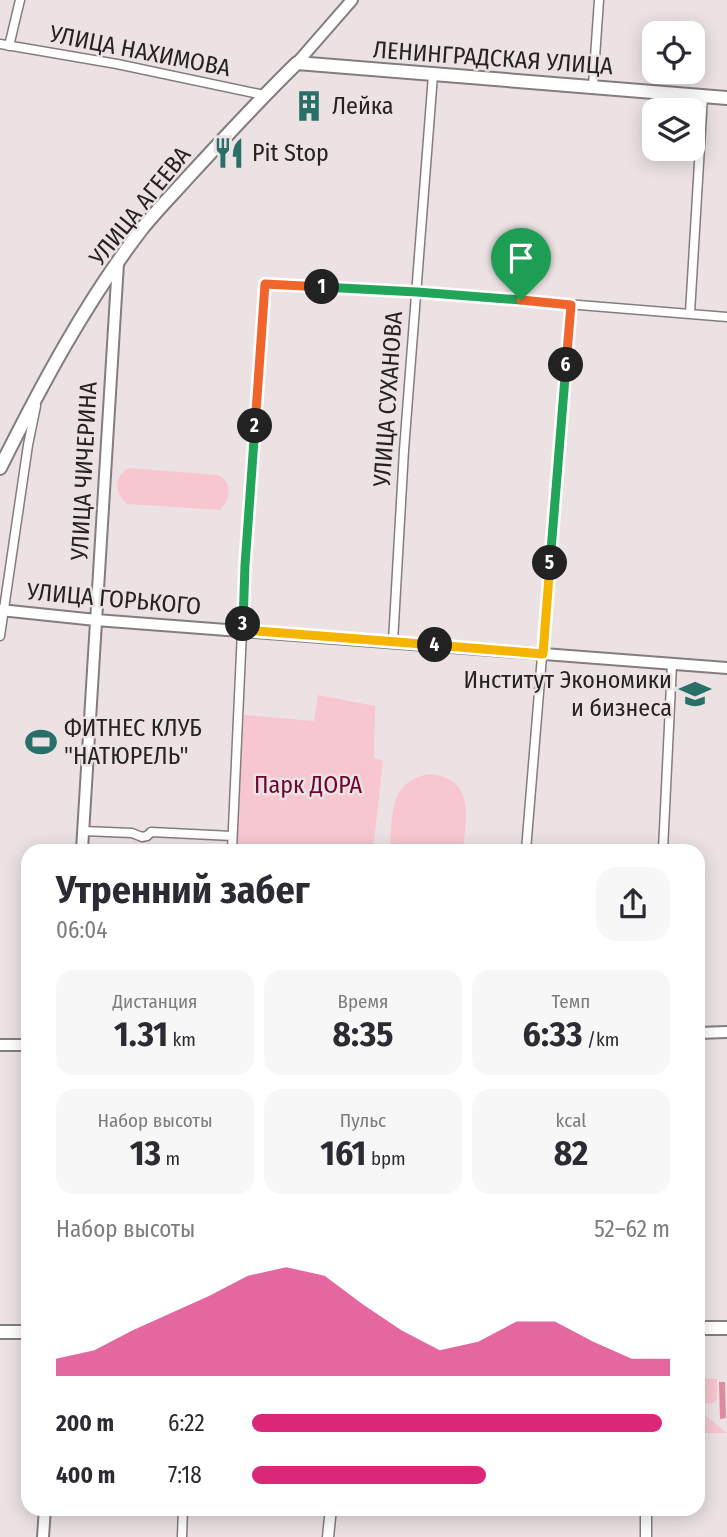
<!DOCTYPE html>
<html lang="ru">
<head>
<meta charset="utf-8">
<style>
  :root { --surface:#fff; --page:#f7f7f7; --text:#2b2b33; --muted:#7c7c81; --accent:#db2777 }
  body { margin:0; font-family:"Fira Sans Condensed",sans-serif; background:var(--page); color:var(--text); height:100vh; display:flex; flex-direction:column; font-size:26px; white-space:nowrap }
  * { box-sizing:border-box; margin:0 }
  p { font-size:23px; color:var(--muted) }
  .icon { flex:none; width:38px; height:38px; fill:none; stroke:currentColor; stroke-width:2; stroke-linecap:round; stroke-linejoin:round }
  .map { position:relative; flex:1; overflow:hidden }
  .drawer { position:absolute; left:21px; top:844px; width:684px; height:672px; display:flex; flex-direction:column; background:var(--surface); border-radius:21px; box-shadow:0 4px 18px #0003 }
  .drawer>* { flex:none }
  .buttons { position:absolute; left:642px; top:21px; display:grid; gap:14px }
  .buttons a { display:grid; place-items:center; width:63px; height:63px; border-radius:14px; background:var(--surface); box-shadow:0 4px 18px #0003; font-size:35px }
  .pin { position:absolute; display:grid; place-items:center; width:60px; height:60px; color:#fff; margin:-72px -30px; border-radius:50% 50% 50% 0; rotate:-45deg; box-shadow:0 0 7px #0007 }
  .pin .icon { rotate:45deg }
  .km { position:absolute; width:35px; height:35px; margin:-18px; border-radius:50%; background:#222; color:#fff; font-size:19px; line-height:35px; text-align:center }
  .round { display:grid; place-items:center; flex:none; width:74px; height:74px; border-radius:21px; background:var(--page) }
  .headline { display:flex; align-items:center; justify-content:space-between; height:119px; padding:0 35px }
  h1 { font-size:38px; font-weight:700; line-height:52px }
  .stats { display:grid; grid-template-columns:repeat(3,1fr); gap:10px; height:119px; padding:7px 35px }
  .stats div { display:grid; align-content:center; border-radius:18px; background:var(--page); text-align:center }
  .stats b { font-size:35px; font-weight:700 }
  .stats small { font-size:19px; font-weight:400 }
  .stats p { font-size:19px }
  .chart { height:196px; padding:14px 35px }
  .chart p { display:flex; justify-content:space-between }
  .chart svg { width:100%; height:126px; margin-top:7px; fill:var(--accent); opacity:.7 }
  ul { padding:0 35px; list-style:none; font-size:23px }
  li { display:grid; grid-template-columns:112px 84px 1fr; align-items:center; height:52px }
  li i { height:18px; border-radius:9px; background:var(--accent) }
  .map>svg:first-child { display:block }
  .green { fill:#f8c6d0 }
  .water { fill:#df8a9e }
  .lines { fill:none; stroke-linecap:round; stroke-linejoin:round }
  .minor-casing { stroke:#847c7d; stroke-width:11 }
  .tertiary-casing { stroke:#847c7d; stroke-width:13 }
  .secondary-casing { stroke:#847c7d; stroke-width:14 }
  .primary-casing { stroke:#847c7d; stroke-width:16 }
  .trunk-casing { stroke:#847c7d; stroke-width:16 }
  .minor { stroke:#fff; stroke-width:8 }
  .tertiary { stroke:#fff; stroke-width:10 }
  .secondary { stroke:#fff; stroke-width:10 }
  .primary { stroke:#fff; stroke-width:12 }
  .trunk { stroke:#fff; stroke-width:12 }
  .split-1-casing { stroke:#fff; stroke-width:14 }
  .split-2-casing { stroke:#fff; stroke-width:14 }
  .split-3-casing { stroke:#fff; stroke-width:14 }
  .split-4-casing { stroke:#fff; stroke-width:14 }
  .split-5-casing { stroke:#fff; stroke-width:14 }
  .split-6-casing { stroke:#fff; stroke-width:14 }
  .split-7-casing { stroke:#fff; stroke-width:14 }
  .split-1 { stroke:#22a559; stroke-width:9 }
  .split-2 { stroke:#f0652b; stroke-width:9 }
  .split-3 { stroke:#22a559; stroke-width:9 }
  .split-4 { stroke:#f5b400; stroke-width:9 }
  .split-5 { stroke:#f5b400; stroke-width:9 }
  .split-6 { stroke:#22a559; stroke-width:9 }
  .split-7 { stroke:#f0652b; stroke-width:9 }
  .labels { text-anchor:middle; stroke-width:5; stroke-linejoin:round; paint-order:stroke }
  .street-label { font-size:24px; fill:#252222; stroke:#ece2e4 }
  .poi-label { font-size:24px; fill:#252222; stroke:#ece2e4; text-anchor:start }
  .park-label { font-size:24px; fill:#6d0530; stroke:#ece2e4 }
</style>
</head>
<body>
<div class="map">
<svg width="727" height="1537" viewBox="0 0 727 1537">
  <rect width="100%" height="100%" fill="#ece2e4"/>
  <!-- green -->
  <path class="green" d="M128,468L218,475C234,482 230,500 220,510L127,504C114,494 114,477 128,468Z
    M318,695L375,706L374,758L383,761L373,850H237L244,715L314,721Z
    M429,774C476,778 466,817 463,850H390C393,817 387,782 429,774Z
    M698,1378L717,1379V1400L712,1404L698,1402Z
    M698,1409L727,1433H706L698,1430Z"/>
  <!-- water -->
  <path class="water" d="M719,1382H725L726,1418L720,1419Z"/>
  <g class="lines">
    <defs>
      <path id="minor" d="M0,44L117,64L264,95
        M9,46L20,0
        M593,86L599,0
        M690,313L703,96
        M0,636L28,445L36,406
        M393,642L404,450L433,75
        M83,831L132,833L142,837L147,836L151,832L232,836
        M232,850L245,565L265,284L417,292L727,317
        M526,850L571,305
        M663,850L672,664
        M182,1537L183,1508"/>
      <path id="tertiary" d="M328,1537L331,1508
        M646,1537V1508"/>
      <path id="secondary" d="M297,63L352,0
        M0,610L96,620L727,668
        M82,850L118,263
        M698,1033L727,1032
        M0,1045H28
        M43,1537L45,1508"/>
      <path id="primary" d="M698,1328H727
        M0,1332H28"/>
      <path id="trunk" d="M0,468C41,386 85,303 141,230C156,211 174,193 190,175C225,137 260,99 297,63L727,98"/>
    </defs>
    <!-- minor casing -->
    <use href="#minor" class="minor-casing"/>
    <!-- tertiary casing -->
    <use href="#tertiary" class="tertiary-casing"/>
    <!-- secondary casing -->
    <use href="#secondary" class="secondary-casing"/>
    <!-- primary casing -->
    <use href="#primary" class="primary-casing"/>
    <!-- trunk casing -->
    <use href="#trunk" class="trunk-casing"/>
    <!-- minor -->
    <use href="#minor" class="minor"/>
    <!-- tertiary -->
    <use href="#tertiary" class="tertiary"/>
    <!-- secondary -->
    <use href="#secondary" class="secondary"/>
    <!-- primary -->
    <use href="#primary" class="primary"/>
    <!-- trunk -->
    <use href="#trunk" class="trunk"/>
  </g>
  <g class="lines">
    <defs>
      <path id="split-1" d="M322,287L417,292L521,300"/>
      <path id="split-2" d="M255,426L265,284L322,287"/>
      <path id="split-3" d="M243,624L245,565L255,426"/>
      <path id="split-4" d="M243,624V630L435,645"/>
      <path id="split-5" d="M435,645L543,654L550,563"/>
      <path id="split-6" d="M550,563L566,365"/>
      <path id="split-7" d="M521,300L571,305L566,365"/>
    </defs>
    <!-- split-1 casing -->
    <use href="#split-1" class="split-1-casing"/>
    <!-- split-2 casing -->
    <use href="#split-2" class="split-2-casing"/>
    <!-- split-3 casing -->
    <use href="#split-3" class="split-3-casing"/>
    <!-- split-4 casing -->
    <use href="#split-4" class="split-4-casing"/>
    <!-- split-5 casing -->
    <use href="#split-5" class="split-5-casing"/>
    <!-- split-6 casing -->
    <use href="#split-6" class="split-6-casing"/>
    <!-- split-7 casing -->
    <use href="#split-7" class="split-7-casing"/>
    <!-- split-1 -->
    <use href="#split-1" class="split-1"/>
    <!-- split-2 -->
    <use href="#split-2" class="split-2"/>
    <!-- split-3 -->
    <use href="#split-3" class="split-3"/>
    <!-- split-4 -->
    <use href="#split-4" class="split-4"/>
    <!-- split-5 -->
    <use href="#split-5" class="split-5"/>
    <!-- split-6 -->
    <use href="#split-6" class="split-6"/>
    <!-- split-7 -->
    <use href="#split-7" class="split-7"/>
  </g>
  <!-- icons -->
  <defs>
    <symbol id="building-bare" viewBox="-9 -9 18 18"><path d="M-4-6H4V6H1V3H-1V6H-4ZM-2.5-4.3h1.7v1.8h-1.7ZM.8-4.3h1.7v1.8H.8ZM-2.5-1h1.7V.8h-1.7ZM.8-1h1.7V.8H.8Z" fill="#276f67" stroke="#ece2e4" stroke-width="2.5" paint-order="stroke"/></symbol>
    <symbol id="restaurant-bare" viewBox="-9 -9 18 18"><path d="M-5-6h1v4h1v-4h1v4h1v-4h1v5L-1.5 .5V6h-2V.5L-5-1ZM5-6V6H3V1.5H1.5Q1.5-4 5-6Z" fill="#276f67" stroke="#ece2e4" stroke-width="2.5" paint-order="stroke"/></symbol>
    <symbol id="university-bare" viewBox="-9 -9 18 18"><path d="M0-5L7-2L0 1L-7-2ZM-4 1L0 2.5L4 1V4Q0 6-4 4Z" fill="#276f67" stroke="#ece2e4" stroke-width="2.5" paint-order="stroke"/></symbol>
    <symbol id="stadium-bare" viewBox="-9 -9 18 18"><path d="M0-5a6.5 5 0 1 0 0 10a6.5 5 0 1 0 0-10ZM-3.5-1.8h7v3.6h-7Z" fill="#276f67" stroke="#ece2e4" stroke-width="2.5" paint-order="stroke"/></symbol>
  </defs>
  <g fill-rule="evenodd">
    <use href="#building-bare" x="287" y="84" width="44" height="44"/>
    <use href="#restaurant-bare" x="207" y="131" width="44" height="44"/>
    <use href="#university-bare" x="673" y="672" width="44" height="44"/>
    <use href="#stadium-bare" x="19" y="720" width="44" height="44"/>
  </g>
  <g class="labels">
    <!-- street labels -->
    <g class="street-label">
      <text transform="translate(140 51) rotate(11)" y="8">УЛИЦА НАХИМОВА</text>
      <text transform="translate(493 58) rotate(4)" y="8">ЛЕНИНГРАДСКАЯ УЛИЦА</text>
      <text transform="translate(140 206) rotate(-51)" y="8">УЛИЦА АГЕЕВА</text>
      <text transform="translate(388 399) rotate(-86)" y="8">УЛИЦА СУХАНОВА</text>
      <text transform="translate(84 471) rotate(-87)" y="8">УЛИЦА ЧИЧЕРИНА</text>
      <text transform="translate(114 599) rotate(5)" y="8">УЛИЦА ГОРЬКОГО</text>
    </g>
    <!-- poi labels -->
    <g class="poi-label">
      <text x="332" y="114">Лейка</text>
      <text x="252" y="161">Pit Stop</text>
      <text x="672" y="688" text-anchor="end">Институт Экономики<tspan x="672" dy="28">и бизнеса</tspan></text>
      <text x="64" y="736">ФИТНЕС КЛУБ<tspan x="64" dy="28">"НАТЮРЕЛЬ"</tspan></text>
    </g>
    <!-- park labels -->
    <g class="park-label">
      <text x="308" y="793">Парк ДОРА</text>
    </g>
  </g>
</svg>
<div class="buttons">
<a><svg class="icon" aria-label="locate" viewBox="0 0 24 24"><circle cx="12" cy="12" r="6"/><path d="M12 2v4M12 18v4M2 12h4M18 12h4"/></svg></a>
<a><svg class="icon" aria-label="layers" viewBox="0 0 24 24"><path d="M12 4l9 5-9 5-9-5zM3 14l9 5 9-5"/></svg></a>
</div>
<div class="pin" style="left:521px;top:300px;background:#1e9e55"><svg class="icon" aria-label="arrive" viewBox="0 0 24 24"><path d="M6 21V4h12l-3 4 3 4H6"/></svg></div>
<b class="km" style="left:322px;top:287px">1</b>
<b class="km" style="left:255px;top:426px">2</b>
<b class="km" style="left:243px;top:624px">3</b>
<b class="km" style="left:435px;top:645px">4</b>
<b class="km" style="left:550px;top:563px">5</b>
<b class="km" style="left:566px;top:365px">6</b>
<section class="drawer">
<div class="headline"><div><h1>Утренний забег</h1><p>06:04</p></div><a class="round"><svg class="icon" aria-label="share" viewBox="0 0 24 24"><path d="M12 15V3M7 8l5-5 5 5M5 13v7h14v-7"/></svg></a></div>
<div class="stats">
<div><p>Дистанция</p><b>1.31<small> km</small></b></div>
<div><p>Время</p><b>8:35</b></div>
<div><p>Темп</p><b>6:33<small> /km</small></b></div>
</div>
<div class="stats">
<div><p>Набор высоты</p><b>13<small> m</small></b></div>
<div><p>Пульс</p><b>161<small> bpm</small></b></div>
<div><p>kcal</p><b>82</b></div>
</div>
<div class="chart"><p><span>Набор высоты</span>52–62 m</p>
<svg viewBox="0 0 160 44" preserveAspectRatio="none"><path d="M0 44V38L10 35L20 28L30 22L40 16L50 9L60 6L70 9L80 19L90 28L100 35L110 32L120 25L130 25L140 32L150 38L160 38V44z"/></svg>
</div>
<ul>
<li><b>200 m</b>6:22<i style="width:98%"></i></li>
<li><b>400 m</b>7:18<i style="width:56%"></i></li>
</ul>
</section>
</div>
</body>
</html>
